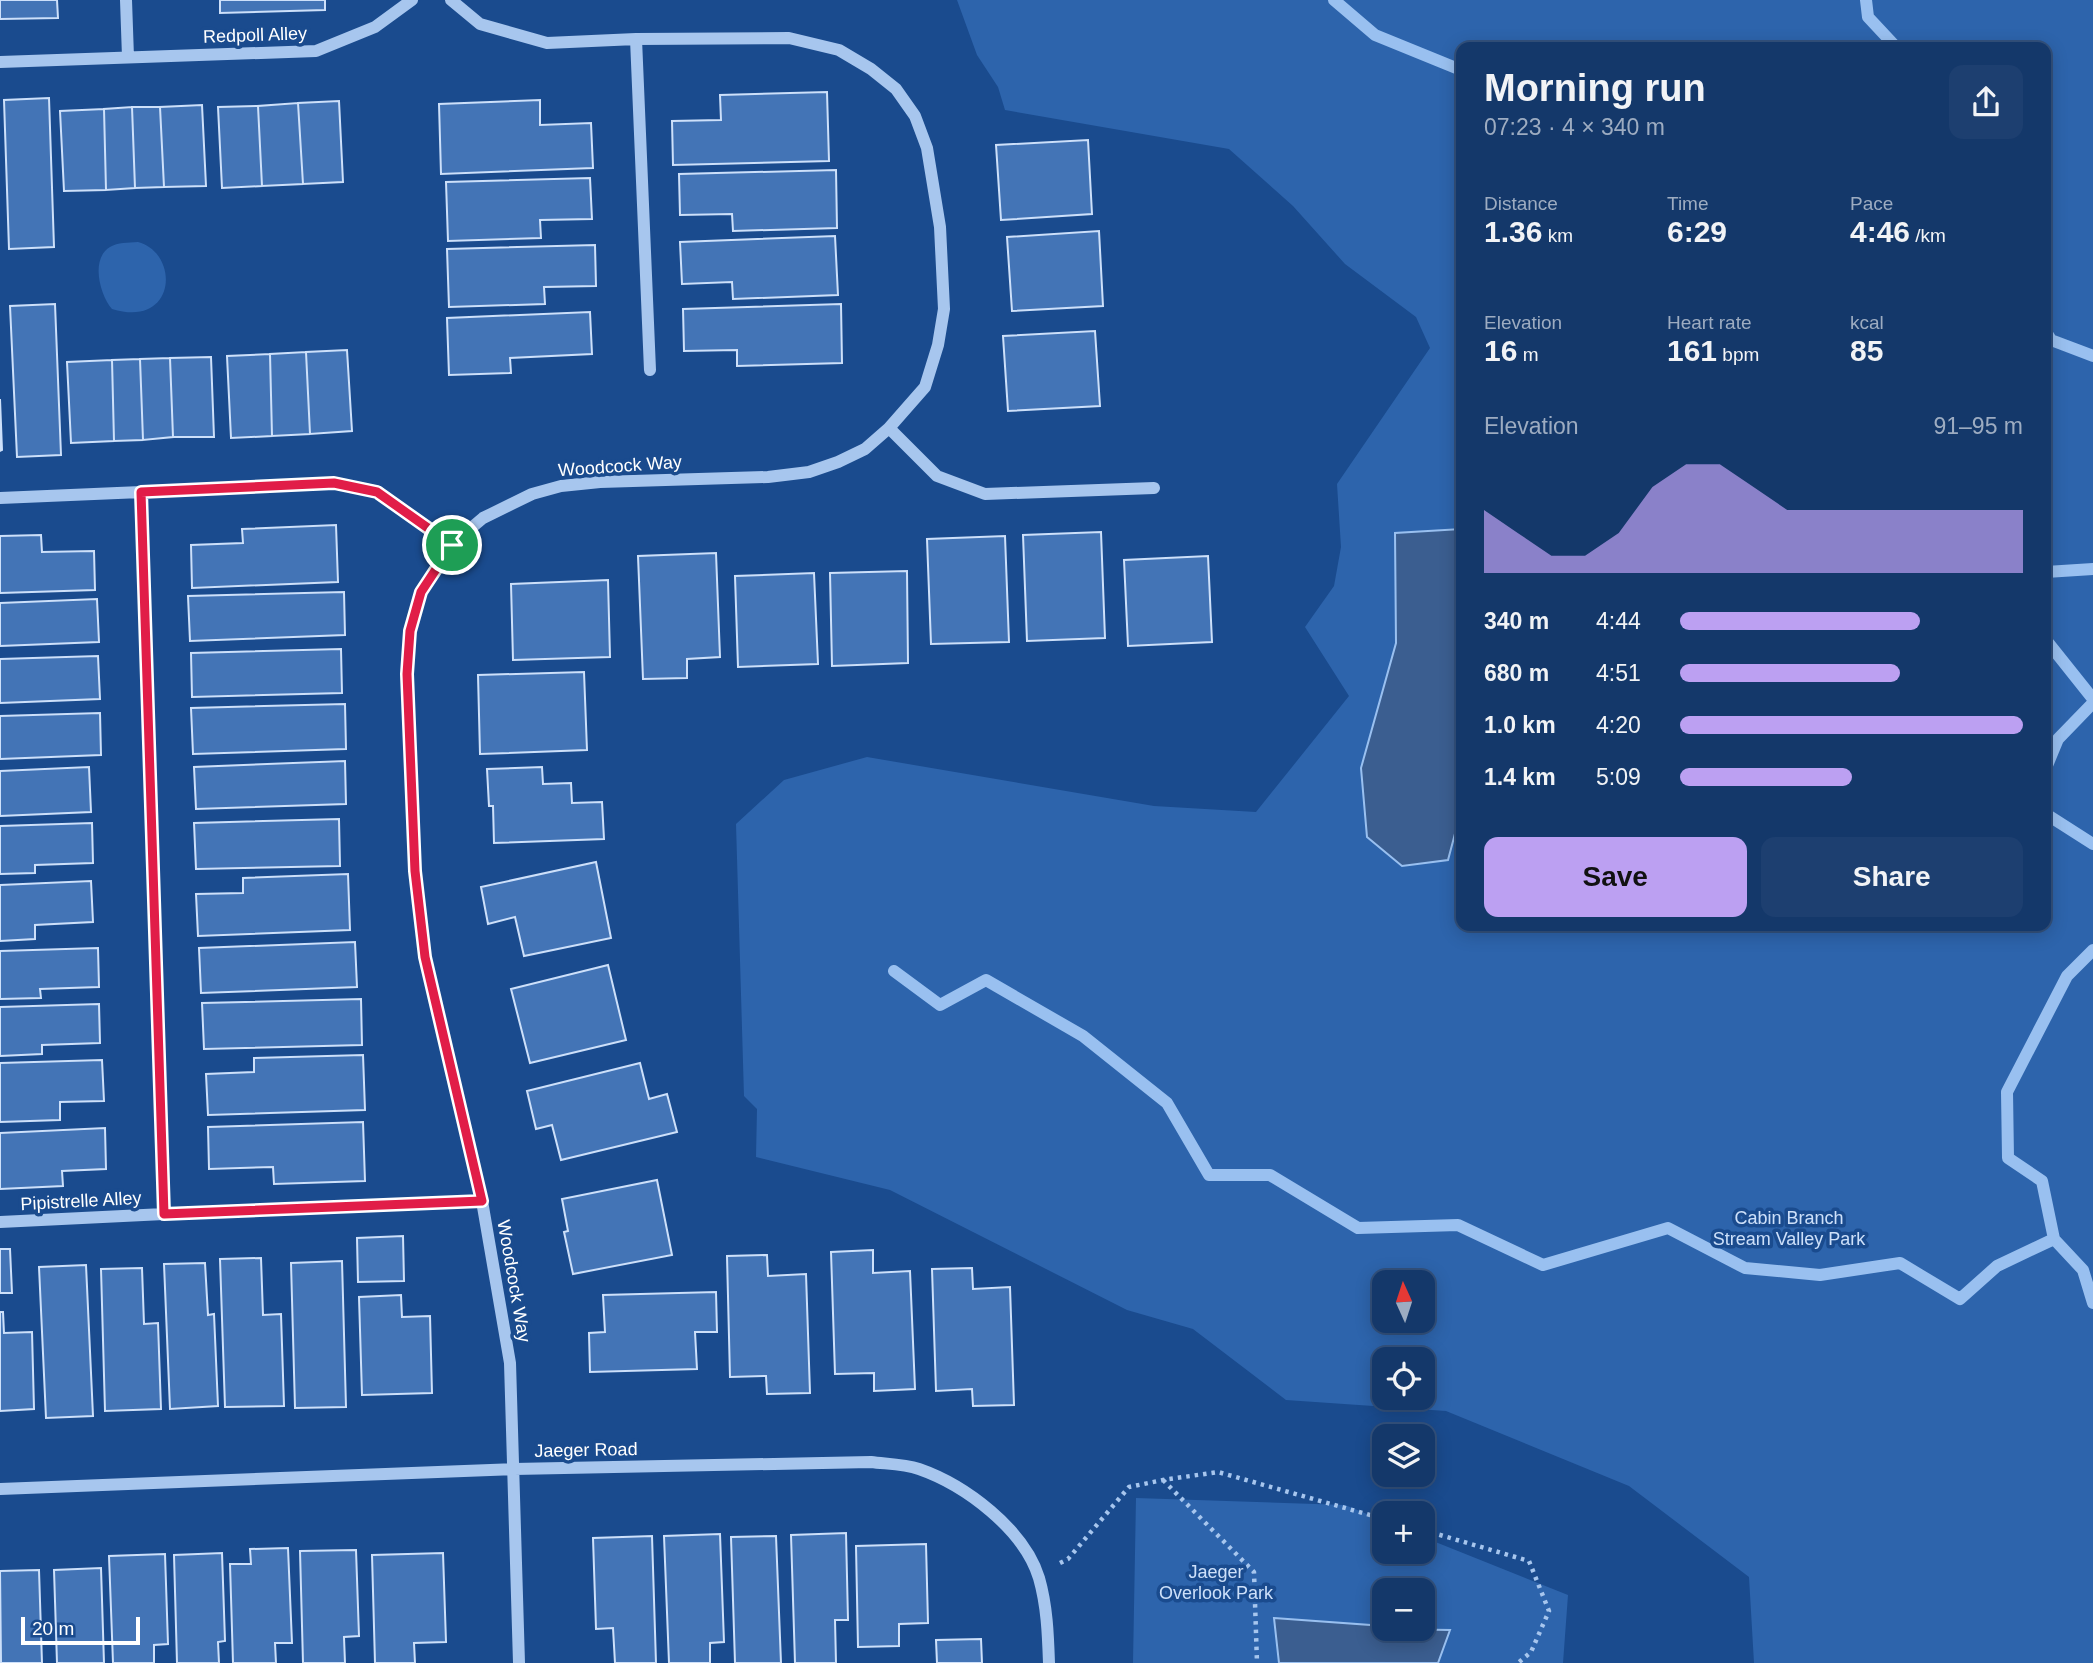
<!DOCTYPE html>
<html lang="en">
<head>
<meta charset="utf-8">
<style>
  :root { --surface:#14386a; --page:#1d3f70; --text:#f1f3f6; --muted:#9dacc1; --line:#33527e; --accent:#bca0f2 }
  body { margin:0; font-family:Helvetica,sans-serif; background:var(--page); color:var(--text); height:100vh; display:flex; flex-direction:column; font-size:26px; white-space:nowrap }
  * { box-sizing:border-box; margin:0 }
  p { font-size:23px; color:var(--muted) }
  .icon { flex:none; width:38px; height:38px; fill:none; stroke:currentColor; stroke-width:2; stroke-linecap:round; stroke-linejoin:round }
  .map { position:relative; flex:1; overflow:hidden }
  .side { position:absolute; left:1456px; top:42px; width:595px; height:889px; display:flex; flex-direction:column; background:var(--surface); border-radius:14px; box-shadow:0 4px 18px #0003,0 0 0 2px var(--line) }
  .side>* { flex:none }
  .needle { width:46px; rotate:357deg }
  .tools { position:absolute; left:1372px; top:1270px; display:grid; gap:14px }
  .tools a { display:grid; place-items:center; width:63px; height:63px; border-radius:14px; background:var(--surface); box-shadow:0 4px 18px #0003,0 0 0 2px var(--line); font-size:35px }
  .scale { position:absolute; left:21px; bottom:18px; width:119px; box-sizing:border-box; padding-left:7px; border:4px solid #fff; border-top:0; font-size:19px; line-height:24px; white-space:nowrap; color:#fff; -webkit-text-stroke:5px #1a4b8e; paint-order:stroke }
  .pin { position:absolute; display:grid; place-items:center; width:60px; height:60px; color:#fff; margin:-30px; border:4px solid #fff; border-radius:50%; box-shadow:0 2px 7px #0007 }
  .round { display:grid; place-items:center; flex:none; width:74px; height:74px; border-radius:14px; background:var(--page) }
  .summary { display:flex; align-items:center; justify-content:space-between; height:119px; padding:0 28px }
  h1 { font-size:38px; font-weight:700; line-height:52px }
  .figures { display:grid; grid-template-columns:repeat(3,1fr); gap:10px; height:119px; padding:7px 28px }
  .figures div { display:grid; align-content:center }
  .figures b { font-size:30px; font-weight:700 }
  .figures small { font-size:19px; font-weight:400 }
  .figures p { font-size:19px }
  .chart { height:196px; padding:14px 28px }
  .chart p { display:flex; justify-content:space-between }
  .chart svg { width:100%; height:126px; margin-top:7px; fill:var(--accent); opacity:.7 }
  .button { display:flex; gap:14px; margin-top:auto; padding:14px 28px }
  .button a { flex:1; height:80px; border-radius:14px; background:var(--accent); color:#111; font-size:28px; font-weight:700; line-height:80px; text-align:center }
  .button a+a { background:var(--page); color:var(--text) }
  ul { padding:0 28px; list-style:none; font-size:23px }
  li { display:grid; grid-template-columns:112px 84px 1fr; align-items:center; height:52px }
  li i { height:18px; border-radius:9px; background:var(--accent) }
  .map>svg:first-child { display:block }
  .green { fill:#2d64ac; fill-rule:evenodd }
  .water { fill:#3b5e90; stroke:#99c0f0; stroke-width:2 }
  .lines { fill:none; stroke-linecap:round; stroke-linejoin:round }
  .stream { stroke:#99c0f0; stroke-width:12 }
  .building { fill:#4374b6; stroke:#cde0fa; stroke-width:2 }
  .path { stroke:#a7c6ee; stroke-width:4.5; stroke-dasharray:3.5 5; stroke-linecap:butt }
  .minor { stroke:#a7c6ee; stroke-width:12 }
  .route-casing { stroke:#fff; stroke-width:14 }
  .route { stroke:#e11d48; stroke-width:9 }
  .labels { text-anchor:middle; stroke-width:7; stroke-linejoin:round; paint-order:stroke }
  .street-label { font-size:18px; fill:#fff; stroke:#1a4b8e }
  .park-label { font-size:18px; fill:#cde0fa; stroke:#1a4b8e }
</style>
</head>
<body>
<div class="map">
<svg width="2093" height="1663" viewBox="0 0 2093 1663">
  <rect width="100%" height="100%" fill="#1a4b8e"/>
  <!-- green -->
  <path class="green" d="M957,0H2093V1663H1754L1749,1577L1629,1486L1446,1411L1286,1400L1193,1329L1127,1310L890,1190L756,1157L757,1109L744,1096L736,824L784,780L867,757L1154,806L1256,812L1349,696L1305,627L1334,586L1341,547L1337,484L1430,348L1416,317L1345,264L1293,206L1229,149L1005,110L998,87L977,55ZM1461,47H2046V926H1461ZM1384,1283H1423V1321H1384ZM1384,1360H1423V1398H1384Z
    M138,242C180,253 177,329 112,309C100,295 90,259 110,247C118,242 128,243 138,242Z
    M1136,1498L1345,1505L1384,1521V1552H1423V1537L1568,1595L1563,1663H1133ZM1384,1591H1423V1629H1384Z"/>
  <!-- water -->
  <path class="water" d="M1461,529V811L1448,860L1402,866L1367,837L1361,768L1396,643L1395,533Z
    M1274,1618L1384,1626V1629L1450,1630L1438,1663H1279Z"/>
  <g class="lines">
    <!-- stream -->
    <path class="stream" d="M1334,0L1375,35L1461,70
      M1866,0L1868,17L1896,47
      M2046,332L2051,340L2093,356
      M2046,574V572L2093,569
      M2046,640L2093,699
      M2046,768L2058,739L2093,703
      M2046,814L2093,844
      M894,971L940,1005L986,980L1083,1036L1167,1103L1209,1175H1270L1358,1228L1458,1225L1543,1265L1668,1228L1745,1268L1820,1275L1900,1263L1960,1299L1997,1266L2054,1239L2083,1270L2093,1303
      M2054,1239L2042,1181L2008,1158L2007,1092L2067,976L2093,950"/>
  </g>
  <!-- building -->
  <path class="building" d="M0,0H57L58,18L0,19Z
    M220,0H325V10L220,13Z
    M827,92L829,161L673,165L672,121L721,120L720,95Z
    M49,98L54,247L9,249L4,100Z
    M540,100V125L591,123L593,168L441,174L439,104Z
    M339,101L343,182L303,184L298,103Z
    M298,103L303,184L262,186L258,106Z
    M202,105L206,186L164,187L160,107Z
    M258,106L262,186L222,188L218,107Z
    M132,107L135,188L106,190L104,109Z
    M132,107H160L164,187L135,188Z
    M104,109L106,190L64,191L60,111Z
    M1088,140L1092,214L1001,220L996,145Z
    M836,170L837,228L733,231L732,214L680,215L679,174Z
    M590,178L592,219L540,220L541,238L448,241L446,182Z
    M1099,231L1103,306L1012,311L1007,237Z
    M835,236L838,295L733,299L732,282L682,284L680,242Z
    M595,245L596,286L544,287L545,304L449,307L447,249Z
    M55,304L61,455L17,457L10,306Z
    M841,304L842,363L737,366V350L684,351L683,309Z
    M590,312L592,354L510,358L511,373L449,375L447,318Z
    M1095,331L1100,406L1008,411L1003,336Z
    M347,350L352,431L310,434L306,352Z
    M306,352L310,434L272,436L270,354Z
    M270,354L272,436L231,438L227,356Z
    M211,357L214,437H173L170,358Z
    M170,358L173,437L143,440L140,359Z
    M140,359L143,440L114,441L112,360Z
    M112,360L114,441L71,443L67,362Z
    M0,399L2,450L0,451Z
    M336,525L338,582L192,588L191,545L243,543L242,529Z
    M1101,532L1105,638L1027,641L1023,535Z
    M41,535L42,552L94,551L95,590L0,593V536Z
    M1005,536L1009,642L931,644L927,539Z
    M716,553L720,657L687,659V678L643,679L638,556Z
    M1208,556L1212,642L1128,646L1124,560Z
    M907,571L908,663L832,666L830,573Z
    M814,573L818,664L738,667L735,576Z
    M608,580L610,657L513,660L511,584Z
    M344,592L345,635L190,641L188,596Z
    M97,599L99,642L0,646V603Z
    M341,649L342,693L192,697L191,653Z
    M98,656L100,699L0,703V659Z
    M584,672L587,750L480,754L478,675Z
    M345,704L346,749L193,754L191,708Z
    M100,713L101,755L0,759V716Z
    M345,761L346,804L196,809L194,767Z
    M89,767L91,812L0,816V771Z
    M542,767L543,784L571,783L572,803L602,802L604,839L494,843L493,806H489L487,769Z
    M339,819L340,866L196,869L194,823Z
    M92,823L93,863L35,865V873L0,874V826Z
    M596,862L611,938L524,956L515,917L488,924L481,887Z
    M348,874L350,930L198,936L196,894L243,893V878Z
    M91,881L93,922L35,925V939L0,941V885Z
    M355,942L357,987L201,993L199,948Z
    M98,948L99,987L40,989L41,998L0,999V951Z
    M608,965L626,1040L530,1063L511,989Z
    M361,999L362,1045L204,1049L202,1003Z
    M99,1004L100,1043L42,1045V1054L0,1056V1007Z
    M363,1055L365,1110L208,1115L206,1074L254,1072V1058Z
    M102,1060L104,1101L60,1102V1120L0,1122V1063Z
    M640,1063L649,1099L667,1094L677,1132L561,1160L552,1125L536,1129L527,1091Z
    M363,1122L365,1181L274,1184L273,1167L209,1169L208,1127Z
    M105,1128L106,1169L62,1171L63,1186L0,1189V1133Z
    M657,1180L672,1255L573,1274L564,1232L568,1231L562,1199Z
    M403,1236L404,1281L358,1282L357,1238Z
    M0,1249H10L12,1293H0Z
    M873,1250V1273L910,1271L915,1389L874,1391V1373L835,1374L831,1252Z
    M767,1255L768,1276L806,1274L810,1393L767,1394L766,1376L730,1377L727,1256Z
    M261,1258L263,1315L281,1314L284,1406L225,1407L220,1259Z
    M342,1261L346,1407L295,1408L291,1263Z
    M205,1263L208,1315L214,1314L218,1406L170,1409L164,1264Z
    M86,1265L93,1416L46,1418L39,1267Z
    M142,1268L144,1324L158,1323L161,1409L105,1411L101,1269Z
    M972,1268L973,1289L1010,1287L1014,1405L973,1406L972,1389L936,1391L932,1269Z
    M716,1292L717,1332H695L697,1369L590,1372L589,1333L605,1332L603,1295Z
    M401,1295L402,1317L430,1316L432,1393L362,1395L359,1297Z
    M0,1312H3L4,1333L32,1332L34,1409L0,1411Z
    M846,1533L848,1620H835L836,1663H795L791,1535Z
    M720,1534L724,1642L710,1643V1663H669L664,1536Z
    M652,1536L656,1663H615L613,1628L596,1629L593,1538Z
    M776,1536L781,1663H735L731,1537Z
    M926,1544L928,1623L899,1624V1646L858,1647L856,1546Z
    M288,1548L292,1643H275L276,1663H233L230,1564H251L250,1549Z
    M356,1550L359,1636L344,1637L345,1663H303L300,1551Z
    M222,1553L225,1641L218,1642L219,1663H177L174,1555Z
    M443,1553L446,1642L414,1643L415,1663H375L372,1555Z
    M165,1554L168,1644L154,1645V1663H113L109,1556Z
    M101,1568L104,1663H57L54,1570Z
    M39,1570L42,1663H1L0,1571Z
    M981,1639L982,1663H937L936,1640Z"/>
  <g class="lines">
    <!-- path -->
    <path class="path" d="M1163,1480L1254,1572L1257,1663
      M1423,1530L1529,1561L1549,1611L1531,1652L1518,1663
      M1060,1563L1068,1559L1129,1487L1163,1480L1218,1472L1384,1519"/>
    <!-- minor -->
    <path class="minor" d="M126,0L128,57
      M451,0L480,24L547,43L636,39L789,38L839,50L871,69L896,89L915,116L927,148L940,227L944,309L938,345L925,387L889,428L865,449L838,462L809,472L768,477L600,482L561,486L532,494L483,518L451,545L421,592L410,631L407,675L415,871L425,957L482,1201L510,1363L519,1663
      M636,39L650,370
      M0,62L316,51L375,27L412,0
      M889,428L937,476L985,494L1154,488
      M0,498L141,492
      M451,545L378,492L334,483L141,492L164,1214L482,1201
      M0,1222L164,1214
      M0,1489L514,1469L871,1462C887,1464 904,1464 919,1469C965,1485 1024,1529 1039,1578C1047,1606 1048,1634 1049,1663"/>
  </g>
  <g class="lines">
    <defs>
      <path id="route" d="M334,483L377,492L452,545L421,592L410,631L407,674L415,871L425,957L482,1201L164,1214L141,492Z"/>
    </defs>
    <!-- route casing -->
    <use href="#route" class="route-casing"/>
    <!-- route -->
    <use href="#route" class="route"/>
  </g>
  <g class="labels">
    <!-- street labels -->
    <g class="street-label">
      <text transform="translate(255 35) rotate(-2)" y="6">Redpoll Alley</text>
      <text transform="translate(620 466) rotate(-4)" y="6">Woodcock Way</text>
      <text transform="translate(81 1201) rotate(-3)" y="6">Pipistrelle Alley</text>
      <text transform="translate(514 1281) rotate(80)" y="6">Woodcock Way</text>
      <text transform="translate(586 1450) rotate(-1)" y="6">Jaeger Road</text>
    </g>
    <!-- park labels -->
    <g class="park-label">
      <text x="1789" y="1224">Cabin Branch<tspan x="1789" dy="21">Stream Valley Park</tspan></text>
      <text x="1216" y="1578">Jaeger<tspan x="1216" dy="21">Overlook Park</tspan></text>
    </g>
  </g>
</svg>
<div class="tools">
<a><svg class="needle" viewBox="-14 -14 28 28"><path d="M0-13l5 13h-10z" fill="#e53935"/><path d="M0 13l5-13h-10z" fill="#9dacc1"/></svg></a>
<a><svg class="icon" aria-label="locate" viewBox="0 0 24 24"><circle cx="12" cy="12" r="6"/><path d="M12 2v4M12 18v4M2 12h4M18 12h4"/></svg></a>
<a><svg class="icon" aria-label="layers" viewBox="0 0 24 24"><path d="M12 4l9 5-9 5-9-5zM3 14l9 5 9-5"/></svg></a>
<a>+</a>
<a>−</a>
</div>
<div class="scale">20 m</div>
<div class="pin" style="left:452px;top:545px;background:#1e9e55"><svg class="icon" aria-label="arrive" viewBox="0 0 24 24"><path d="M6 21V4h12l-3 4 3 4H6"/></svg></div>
<section class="side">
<div class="summary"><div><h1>Morning run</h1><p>07:23 · 4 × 340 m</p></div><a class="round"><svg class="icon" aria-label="share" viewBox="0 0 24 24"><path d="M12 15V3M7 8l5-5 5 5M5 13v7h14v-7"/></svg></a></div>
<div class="figures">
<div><p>Distance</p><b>1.36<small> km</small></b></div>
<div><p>Time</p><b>6:29</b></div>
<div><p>Pace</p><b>4:46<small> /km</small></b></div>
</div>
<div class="figures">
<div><p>Elevation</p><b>16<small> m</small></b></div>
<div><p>Heart rate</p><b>161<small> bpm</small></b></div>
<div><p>kcal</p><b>85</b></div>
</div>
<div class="chart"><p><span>Elevation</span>91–95 m</p>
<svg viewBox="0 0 160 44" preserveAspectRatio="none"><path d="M0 44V22L10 30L20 38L30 38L40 30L50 14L60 6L70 6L80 14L90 22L100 22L110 22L120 22L130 22L140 22L150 22L160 22V44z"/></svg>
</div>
<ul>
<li><b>340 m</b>4:44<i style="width:70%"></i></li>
<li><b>680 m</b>4:51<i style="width:64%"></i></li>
<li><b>1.0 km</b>4:20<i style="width:100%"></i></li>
<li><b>1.4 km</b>5:09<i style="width:50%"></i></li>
</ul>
<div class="button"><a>Save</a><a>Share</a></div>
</section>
</div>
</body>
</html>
